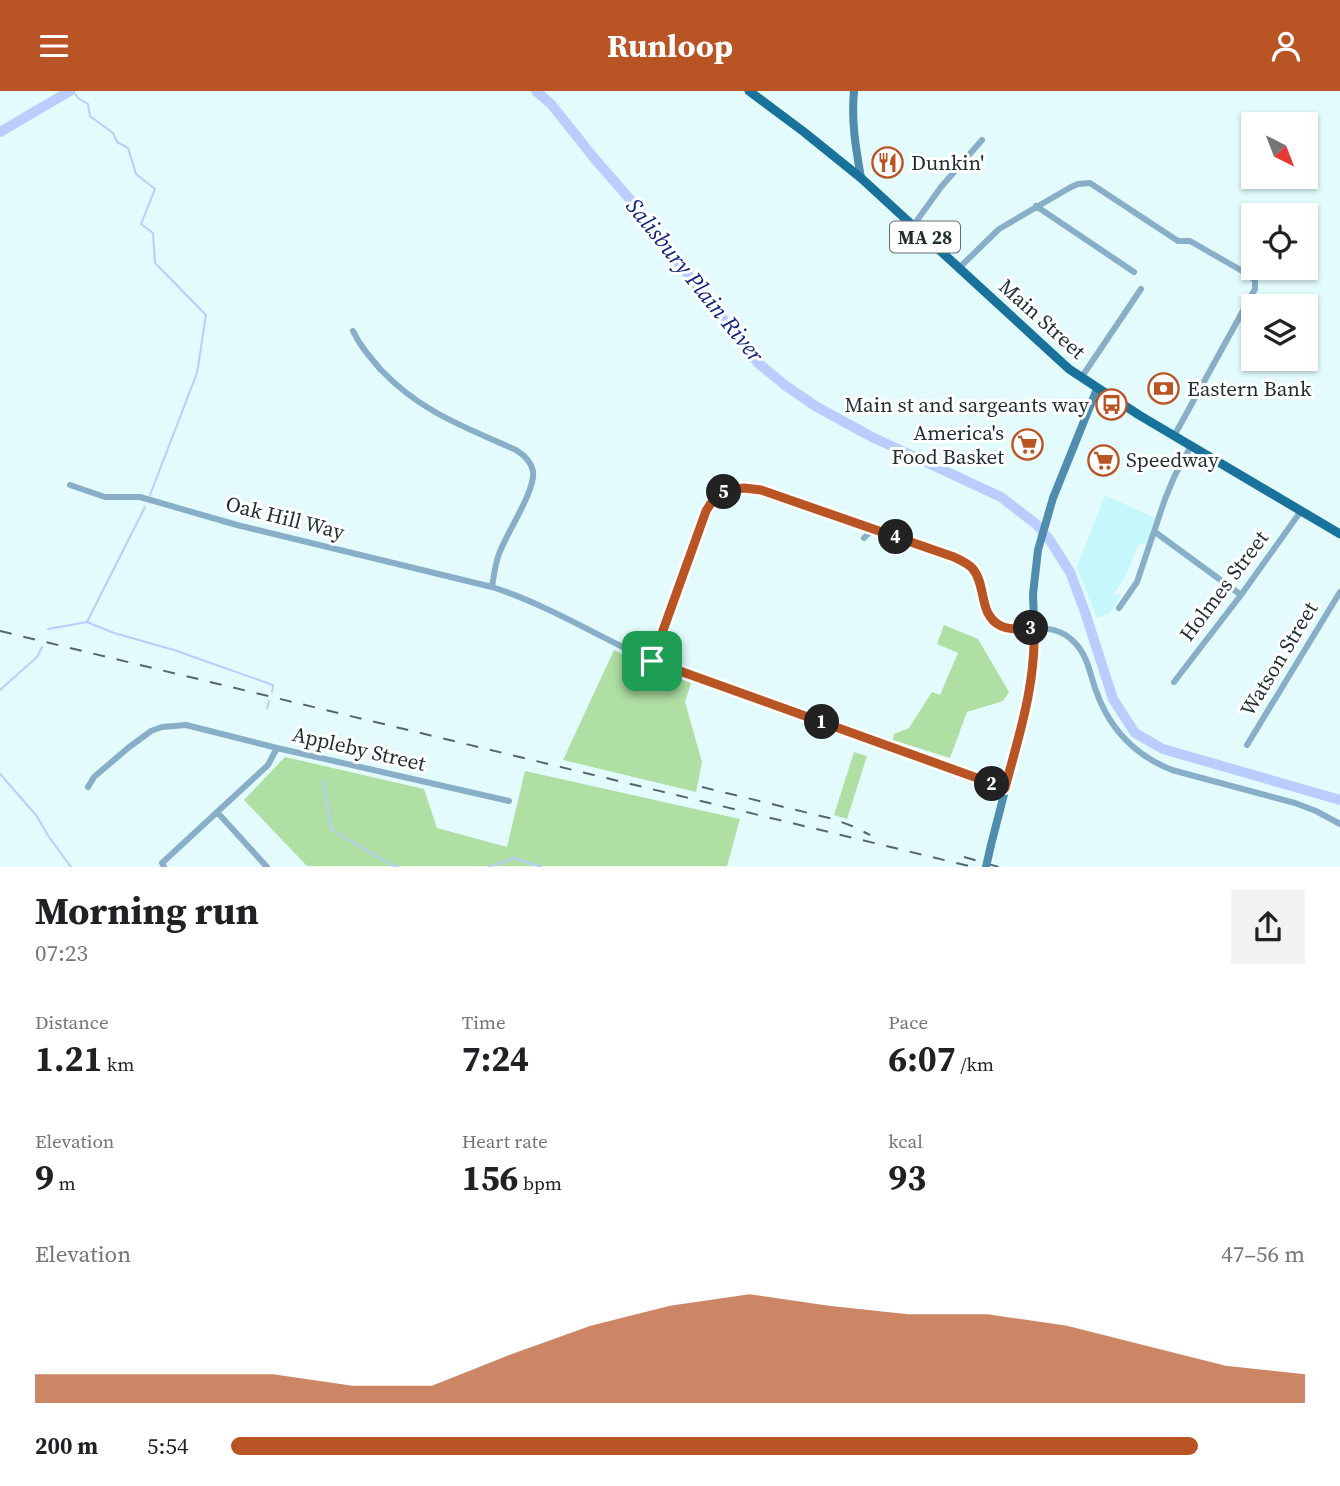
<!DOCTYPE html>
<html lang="en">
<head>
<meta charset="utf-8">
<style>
  :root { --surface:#fff; --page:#f2f2f2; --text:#202124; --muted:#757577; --accent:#b95424 }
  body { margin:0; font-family:"Source Serif 4",serif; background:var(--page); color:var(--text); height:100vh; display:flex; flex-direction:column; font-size:26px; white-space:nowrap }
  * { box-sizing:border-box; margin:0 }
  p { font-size:23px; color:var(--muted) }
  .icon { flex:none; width:38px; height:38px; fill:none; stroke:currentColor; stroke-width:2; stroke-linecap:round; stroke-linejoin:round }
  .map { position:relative; height:776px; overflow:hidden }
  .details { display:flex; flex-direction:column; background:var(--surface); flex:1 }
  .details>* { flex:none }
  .needle { width:46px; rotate:138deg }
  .controls { position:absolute; left:1241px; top:21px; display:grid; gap:14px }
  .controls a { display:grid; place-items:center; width:77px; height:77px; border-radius:0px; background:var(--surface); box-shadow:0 2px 5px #0004; font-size:35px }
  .pin { position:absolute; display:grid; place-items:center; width:60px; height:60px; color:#fff; margin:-30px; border-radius:14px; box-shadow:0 4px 10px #0006 }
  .km { position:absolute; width:35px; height:35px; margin:-18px; border-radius:50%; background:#222; color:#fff; font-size:19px; line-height:35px; text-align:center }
  .round { display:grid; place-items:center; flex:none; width:74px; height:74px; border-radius:0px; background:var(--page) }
  .headline { display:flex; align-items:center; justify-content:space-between; height:119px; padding:0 35px }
  h1 { font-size:38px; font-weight:700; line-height:52px }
  .stats { display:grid; grid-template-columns:repeat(3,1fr); gap:10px; height:119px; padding:7px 35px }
  .stats div { display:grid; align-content:center }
  .stats b { font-size:35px; font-weight:700 }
  .stats small { font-size:19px; font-weight:400 }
  .stats p { font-size:19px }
  .chart { height:196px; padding:14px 35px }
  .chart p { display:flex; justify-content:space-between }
  .chart svg { width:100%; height:126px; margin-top:7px; fill:var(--accent); opacity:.7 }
  ul { padding:0 35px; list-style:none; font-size:23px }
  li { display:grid; grid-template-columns:112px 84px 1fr; align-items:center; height:52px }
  li i { height:18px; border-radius:9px; background:var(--accent) }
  header { display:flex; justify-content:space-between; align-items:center; height:91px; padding:0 35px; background:var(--accent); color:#fff; font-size:32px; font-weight:700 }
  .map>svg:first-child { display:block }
  .built { fill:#c5f7fc }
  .green { fill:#afdfa3 }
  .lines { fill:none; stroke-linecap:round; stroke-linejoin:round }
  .stream { stroke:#b9cdff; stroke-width:2 }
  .river { stroke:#b9cdff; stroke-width:10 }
  .minor { stroke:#88afc7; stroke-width:6 }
  .secondary { stroke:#4f8cae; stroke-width:8 }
  .primary { stroke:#18729c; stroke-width:9 }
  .rail { stroke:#556768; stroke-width:2; stroke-dasharray:12 12; stroke-linecap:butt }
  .secondary-bridge { stroke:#4f8cae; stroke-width:8 }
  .route-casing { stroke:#fff; stroke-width:14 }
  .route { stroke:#b95424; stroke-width:9 }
  .labels { text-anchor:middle; stroke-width:6; stroke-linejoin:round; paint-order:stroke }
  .shield { fill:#fff; stroke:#626d6e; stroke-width:2 }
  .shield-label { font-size:19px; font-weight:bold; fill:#1f2f30 }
  .poi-label { font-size:21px; fill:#1f2f30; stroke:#fff; text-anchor:start }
  .street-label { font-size:21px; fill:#1f2f30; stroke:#fff }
  .water-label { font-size:23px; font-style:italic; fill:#12247e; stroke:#fff }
</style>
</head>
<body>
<header><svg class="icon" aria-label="menu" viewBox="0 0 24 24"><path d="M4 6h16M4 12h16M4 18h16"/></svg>Runloop<svg class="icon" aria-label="person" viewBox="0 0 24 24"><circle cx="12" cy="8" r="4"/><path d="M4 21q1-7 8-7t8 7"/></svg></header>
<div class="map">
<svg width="1340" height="776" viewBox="0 0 1340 776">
  <rect width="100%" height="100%" fill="#e3fbfd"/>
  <!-- built -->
  <path class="built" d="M1105,404L1155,427L1147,452L1138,454L1126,484L1113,504L1122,503L1109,523L1097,527L1077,476Z"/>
  <!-- green -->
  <path class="green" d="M944,534L978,548L1009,601L1003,610L967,621L950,667L893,649L894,643L909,637L932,601L940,604L958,562L937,553Z
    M614,559L650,577L691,592L685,611L702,671L696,701L563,669Z
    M854,661L867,665L847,728L834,724Z
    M285,666L424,698L437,737L507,756L525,680L740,728L727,775H307L244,709Z"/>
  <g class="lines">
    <!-- stream -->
    <path class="stream" d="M73,0L78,7L88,13L90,25L113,42L117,51L128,57L136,83L155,98L141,133L153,142L155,172L206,224L197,282L150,404
      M87,531L114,542L174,559L273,594L272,601
      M48,538L87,531L145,416
      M0,599L37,566L42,556
      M267,617L269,610
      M0,683L36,724L49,746L71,776
      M323,690L332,739L392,774L398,776
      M489,776L514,767L541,776"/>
    <!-- river -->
    <path class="river" d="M536,0L551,13L594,67L648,129L667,157L758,272L786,295L817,316L872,346L1001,406L1036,433L1049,448L1070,481L1085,521L1113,608L1135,642L1163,658L1340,709
      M0,41L70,0"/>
    <!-- minor -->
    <path class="minor" d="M1036,115L1134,181
      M913,135L941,96L982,49
      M959,177L999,138L1071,96L1078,93L1090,92L1178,150H1190L1251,185L1255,190V198L1174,345
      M353,240C360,255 370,266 381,279C421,321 465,336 516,359C524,364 531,370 533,380C536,399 506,443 499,463C495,473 494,485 492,496
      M1081,287L1141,198
      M70,394L105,406H140L237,434L492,496C548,514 599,546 652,570L1005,697
      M1155,441L1241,504
      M864,447L872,439C893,444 957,463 971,476C987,493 977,524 1002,535C1008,538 1016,537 1023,537C1044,537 1061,536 1076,553C1087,565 1090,582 1095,597C1108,636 1134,664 1172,679L1295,712L1316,720L1340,733
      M1119,517L1137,491L1165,408L1175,384L1191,355
      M652,570L706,420C721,395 734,396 761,399L872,439
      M1174,591L1241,504L1301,420
      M1247,654L1340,501
      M88,696L94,686L128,657L151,640L162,636L186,634L277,657
      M217,721L267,776
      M164,776L162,772L268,674L277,657L509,710"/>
    <!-- secondary -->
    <path class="secondary" d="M854,0C851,30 856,58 861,87
      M991,754L1028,610L1035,559L1033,503L1038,459L1053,407L1097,298"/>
    <!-- primary -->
    <path class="primary" d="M749,0L804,41L861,87L1069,278L1139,324L1340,443"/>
    <!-- rail -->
    <path class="rail" d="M0,540L973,776
      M702,696L833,728L852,735L870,744
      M964,766L999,776"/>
    <!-- secondary-bridge -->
    <path class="secondary-bridge" d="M986,776L991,754"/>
  </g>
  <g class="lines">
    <defs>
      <path id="route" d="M744,397L761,399L954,466C960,469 968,472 973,478C987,495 978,524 1001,535C1011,540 1024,537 1034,537C1036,593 1019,644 1005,697L652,570L706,420C717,401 723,400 744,397Z"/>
    </defs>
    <!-- route casing -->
    <use href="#route" class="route-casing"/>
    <!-- route -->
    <use href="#route" class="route"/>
  </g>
  <!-- icons -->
  <defs>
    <symbol id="restaurant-ring" viewBox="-11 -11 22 22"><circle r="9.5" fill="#fff" stroke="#b95424" stroke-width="1.5"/><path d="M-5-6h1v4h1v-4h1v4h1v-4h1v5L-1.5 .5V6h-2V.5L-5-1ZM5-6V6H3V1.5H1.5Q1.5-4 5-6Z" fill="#b95424"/></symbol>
    <symbol id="bank-ring" viewBox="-11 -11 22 22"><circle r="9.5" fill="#fff" stroke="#b95424" stroke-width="1.5"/><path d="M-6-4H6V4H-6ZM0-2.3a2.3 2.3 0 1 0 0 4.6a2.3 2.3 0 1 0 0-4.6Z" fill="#b95424"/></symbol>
    <symbol id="bus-ring" viewBox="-11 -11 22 22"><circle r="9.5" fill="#fff" stroke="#b95424" stroke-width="1.5"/><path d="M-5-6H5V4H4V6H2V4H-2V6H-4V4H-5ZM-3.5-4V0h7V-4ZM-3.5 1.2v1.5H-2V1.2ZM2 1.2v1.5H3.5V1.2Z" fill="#b95424"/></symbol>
    <symbol id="supermarket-ring" viewBox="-11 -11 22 22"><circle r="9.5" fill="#fff" stroke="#b95424" stroke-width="1.5"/><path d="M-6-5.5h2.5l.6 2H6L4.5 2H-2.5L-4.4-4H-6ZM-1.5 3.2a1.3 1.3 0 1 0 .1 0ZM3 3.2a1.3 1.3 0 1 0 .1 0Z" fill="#b95424"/></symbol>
  </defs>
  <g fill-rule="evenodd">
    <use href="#restaurant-ring" x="870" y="54" width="35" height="35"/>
    <use href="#bank-ring" x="1146" y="280" width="35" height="35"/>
    <use href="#bus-ring" x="1094" y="296" width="35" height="35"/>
    <use href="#supermarket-ring" x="1010" y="336" width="35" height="35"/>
    <use href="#supermarket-ring" x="1086" y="352" width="35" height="35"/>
  </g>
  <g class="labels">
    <!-- shield labels -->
    <rect class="shield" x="890" y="130.5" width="70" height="31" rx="5"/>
    <g class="shield-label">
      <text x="925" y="153">MA 28</text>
    </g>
    <!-- poi labels -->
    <g class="poi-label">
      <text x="911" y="79">Dunkin'</text>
      <text x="1187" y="305">Eastern Bank</text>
      <text x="1089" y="321" text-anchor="end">Main st and sargeants way</text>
      <text x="1004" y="349" text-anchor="end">America's<tspan x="1004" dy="24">Food Basket</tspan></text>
      <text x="1126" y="376">Speedway</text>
    </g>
    <!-- street labels -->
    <g class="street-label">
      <text transform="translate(1042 228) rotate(42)" y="7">Main Street</text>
      <text transform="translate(285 427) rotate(14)" y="7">Oak Hill Way</text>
      <text transform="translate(1224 495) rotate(-53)" y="7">Holmes Street</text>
      <text transform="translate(1279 568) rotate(-59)" y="7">Watson Street</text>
      <text transform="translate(359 658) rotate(13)" y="7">Appleby Street</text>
    </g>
    <!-- water labels -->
    <g class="water-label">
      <text transform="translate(695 189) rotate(51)" y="8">Salisbury Plain River</text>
    </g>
  </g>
</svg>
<div class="controls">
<a><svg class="needle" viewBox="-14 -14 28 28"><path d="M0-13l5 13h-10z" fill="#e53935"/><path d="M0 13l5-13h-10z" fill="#757577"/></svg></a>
<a><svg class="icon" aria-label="locate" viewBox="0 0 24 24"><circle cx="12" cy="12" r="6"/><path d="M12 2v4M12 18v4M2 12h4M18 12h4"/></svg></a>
<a><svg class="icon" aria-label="layers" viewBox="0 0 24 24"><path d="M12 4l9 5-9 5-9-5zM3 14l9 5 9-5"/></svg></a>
</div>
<div class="pin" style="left:652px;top:570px;background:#1e9e55"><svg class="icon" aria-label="arrive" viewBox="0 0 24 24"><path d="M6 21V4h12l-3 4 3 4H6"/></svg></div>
<b class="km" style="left:822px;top:631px">1</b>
<b class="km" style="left:992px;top:693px">2</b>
<b class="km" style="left:1031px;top:537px">3</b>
<b class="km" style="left:896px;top:446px">4</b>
<b class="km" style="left:724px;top:401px">5</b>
</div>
<section class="details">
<div class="headline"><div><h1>Morning run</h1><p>07:23</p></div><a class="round"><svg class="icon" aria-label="share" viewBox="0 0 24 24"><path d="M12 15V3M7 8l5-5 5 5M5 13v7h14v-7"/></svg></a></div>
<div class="stats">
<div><p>Distance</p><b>1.21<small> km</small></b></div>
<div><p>Time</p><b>7:24</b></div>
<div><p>Pace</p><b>6:07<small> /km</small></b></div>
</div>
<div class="stats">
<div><p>Elevation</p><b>9<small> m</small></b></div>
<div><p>Heart rate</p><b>156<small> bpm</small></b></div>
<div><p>kcal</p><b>93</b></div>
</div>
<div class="chart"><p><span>Elevation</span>47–56 m</p>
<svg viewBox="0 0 160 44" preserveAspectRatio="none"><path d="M0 44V34L10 34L20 34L30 34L40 38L50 38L60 27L70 17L80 10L90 6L100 10L110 13L120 13L130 17L140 24L150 31L160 34V44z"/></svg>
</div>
<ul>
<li><b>200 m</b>5:54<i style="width:90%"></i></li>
</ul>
</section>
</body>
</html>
